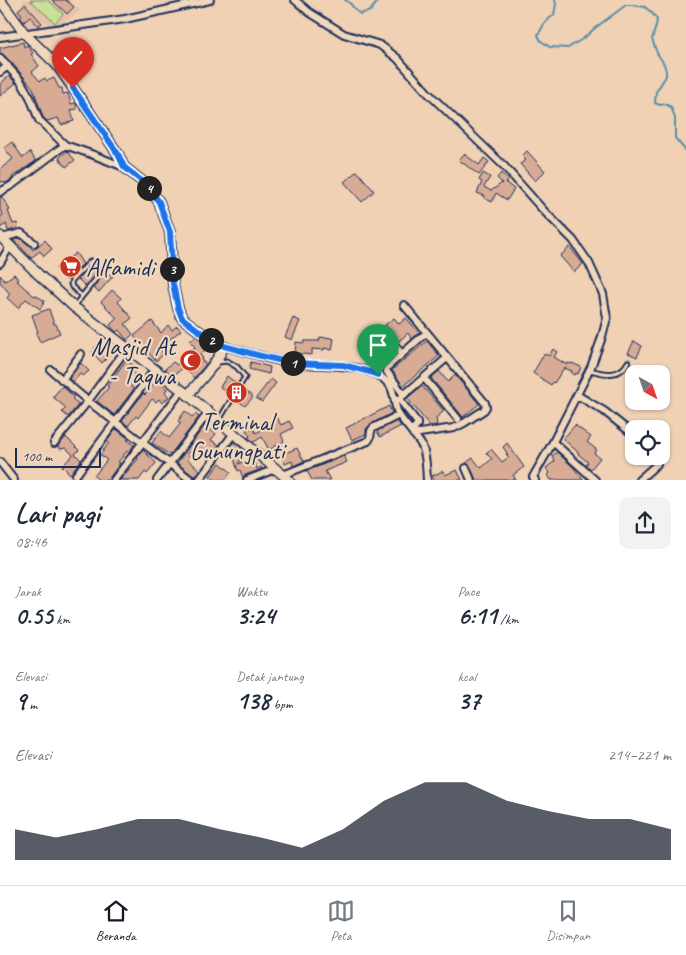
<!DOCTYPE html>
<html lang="id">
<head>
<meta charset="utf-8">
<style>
  :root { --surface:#fff; --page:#f2f2f3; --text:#1f2937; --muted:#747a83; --line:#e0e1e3; --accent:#111827 }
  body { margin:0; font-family:Caveat,sans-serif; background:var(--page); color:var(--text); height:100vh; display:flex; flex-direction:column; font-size:19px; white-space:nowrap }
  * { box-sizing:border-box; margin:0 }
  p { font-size:16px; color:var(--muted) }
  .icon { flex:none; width:28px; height:28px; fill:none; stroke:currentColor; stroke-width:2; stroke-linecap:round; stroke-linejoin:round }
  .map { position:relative; height:480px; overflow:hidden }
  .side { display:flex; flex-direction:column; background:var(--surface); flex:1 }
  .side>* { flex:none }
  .needle { width:32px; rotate:140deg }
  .tools { position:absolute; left:625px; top:365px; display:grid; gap:10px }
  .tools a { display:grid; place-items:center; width:45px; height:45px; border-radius:10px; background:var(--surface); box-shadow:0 1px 4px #0004; font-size:25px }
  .scale { position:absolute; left:15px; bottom:12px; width:86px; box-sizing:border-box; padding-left:5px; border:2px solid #1b2f5e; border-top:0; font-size:14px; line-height:18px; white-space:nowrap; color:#1b2f5e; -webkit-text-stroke:4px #f2d8ba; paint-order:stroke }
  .pin { position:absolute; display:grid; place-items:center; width:42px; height:42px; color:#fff; margin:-51px -21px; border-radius:50% 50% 50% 0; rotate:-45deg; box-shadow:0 0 5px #0007 }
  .pin .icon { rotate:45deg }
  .km { position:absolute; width:25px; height:25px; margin:-12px; border-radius:50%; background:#222; color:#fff; font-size:14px; line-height:25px; text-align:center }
  .round { display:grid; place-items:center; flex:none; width:52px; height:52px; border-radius:10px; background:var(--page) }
  .summary { display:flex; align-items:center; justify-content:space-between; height:85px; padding:0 15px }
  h1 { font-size:28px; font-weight:600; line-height:38px }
  .figures { display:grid; grid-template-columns:repeat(3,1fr); gap:8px; height:85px; padding:5px 15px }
  .figures div { display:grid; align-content:center }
  .figures b { font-size:25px; font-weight:600 }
  .figures small { font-size:14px; font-weight:400 }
  .figures p { font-size:14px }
  .chart { height:140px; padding:10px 15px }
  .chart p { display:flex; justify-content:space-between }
  .chart svg { width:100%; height:90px; margin-top:5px; fill:var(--accent); opacity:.7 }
  .menu { display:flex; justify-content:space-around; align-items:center; height:70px; border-top:1px solid var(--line); background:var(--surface); font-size:14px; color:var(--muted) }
  .menu a { display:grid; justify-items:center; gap:2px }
  .menu .on { color:var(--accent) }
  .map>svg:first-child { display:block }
  .built { fill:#e5c3a9 }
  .green { fill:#c9e096; stroke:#72887a }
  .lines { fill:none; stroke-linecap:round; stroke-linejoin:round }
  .stream { stroke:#588fab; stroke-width:2 }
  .building { fill:#d8ab95; stroke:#1b2f5e }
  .lane-casing { stroke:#1b2f5e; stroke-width:7 }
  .street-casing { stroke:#1b2f5e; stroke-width:10 }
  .secondary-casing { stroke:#1b2f5e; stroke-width:12 }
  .lane { stroke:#f2d8ba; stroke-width:3 }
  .street { stroke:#f2d8ba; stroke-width:6 }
  .secondary { stroke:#f2d8ba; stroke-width:9 }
  .route-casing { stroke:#fff; stroke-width:10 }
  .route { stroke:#1a73e8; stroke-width:6 }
  .labels { text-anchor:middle; stroke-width:4.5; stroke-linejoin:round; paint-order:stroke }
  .poi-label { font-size:25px; fill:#1b2f5e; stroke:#f2d8ba; text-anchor:start }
</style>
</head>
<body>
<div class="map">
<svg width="686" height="480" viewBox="0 0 686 480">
  <rect width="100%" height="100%" fill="#f0d1b4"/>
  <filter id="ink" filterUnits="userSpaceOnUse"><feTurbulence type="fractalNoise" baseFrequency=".02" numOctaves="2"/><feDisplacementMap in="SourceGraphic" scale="10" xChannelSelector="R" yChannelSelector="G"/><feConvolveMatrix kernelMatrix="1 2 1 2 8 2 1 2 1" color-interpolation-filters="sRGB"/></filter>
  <g filter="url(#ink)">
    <!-- built -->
    <path class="built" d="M22,0H69L81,11L52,29L32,10L44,23L37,28L27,29L14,13L25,3Z"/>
    <!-- green -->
    <path class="green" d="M30,0H48L63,14L55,23Z"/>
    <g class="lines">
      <!-- stream -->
      <path class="stream" d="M345,0C352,3 354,10 360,14L370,11L379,0
        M555,0L556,4L554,15C546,20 543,26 538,35L541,41L550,47L568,48L584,38L595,28L626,5H632L645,7L651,12L657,19L656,26L652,39L657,53L664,64L666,71V76L656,92L655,103L660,105L665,104L671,107L675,118V138L686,151"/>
    </g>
    <!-- building -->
    <path class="building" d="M52,0H66L74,7L67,14Z
      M25,4L42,23L38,26L30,17L24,22L20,17L22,15L18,10Z
      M23,42L24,47L27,45L33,53L31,54L39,66L32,72L40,81L45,78L47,81L54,78L59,88H62L63,94L68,93L71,104L75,103H76L77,109L71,110L74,121L61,125L58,118L47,121L43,117L33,88L12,63L3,54L0,53V48Z
      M9,76L16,83L0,96V84Z
      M12,142L23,158L30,152L36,161L12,177L13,178L6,183H5L3,181L0,183V169L13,159L4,148Z
      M67,151L75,160L66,167L59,158Z
      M527,151L545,171L535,181L520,164L526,160L522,156Z
      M464,154L479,165L484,158L489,162L479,175L459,160Z
      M357,171L374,191L362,202L344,182Z
      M483,173L490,177L484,187L491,191L502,183L497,178L501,173L509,180L506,183L514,189L507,200L496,193L492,202L484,198L485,196L477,193L482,182L479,180Z
      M0,197H2L10,210L8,211L13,224L17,223L18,228L8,231L6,224L0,228V217L3,215L0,210Z
      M20,238L30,246L33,250L45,240L52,249L44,256L40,251L31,258L19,245L13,240Z
      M570,247L583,264L574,272L560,256Z
      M76,253L83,264L67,280L56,268Z
      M94,262L100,268L85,286L78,279Z
      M105,272L113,276L99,292L93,288Z
      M14,274L19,280L17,281L34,296L35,295L45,301L40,309L26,299L18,308L7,298L10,294L0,282V275L5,281Z
      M112,290L121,298L118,302L132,318L125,324L133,334L127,340L119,330L116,332L110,325L117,318L101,302Z
      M49,309L54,324H56L60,333L40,342L36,333L38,332L32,315Z
      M293,318L300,321L292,340L285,337Z
      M394,318L399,324L406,318L419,333L412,339L408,333L399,341L385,325Z
      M152,321L161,333L168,325L172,330L177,326L181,330L159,348L164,354L156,361L145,349L142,351L134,346L139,342L134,336Z
      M196,336L200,339L202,342L201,343L206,349L200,355L203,358L201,360L206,364L194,378L184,367L173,376L165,369L173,362L177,365L195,347L190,341Z
      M320,337L327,338V337L334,339L332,350L324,348V350L312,349V355L295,353L296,342L304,343V341H319Z
      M427,341L439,356L403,386L392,370Z
      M634,341L642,346L637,357L628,353Z
      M100,342L107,349L105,352L109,356L102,363L92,352L95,349L94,348Z
      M553,349L557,352L554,357L567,365L568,363L572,364V363L581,367L578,374L576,373L575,375L571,373L572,371L564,368L554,383L553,382L551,385L533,373L544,354L545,355L546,354L549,356Z
      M126,360L136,367L132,372L139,376L131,387L134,389L114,415L97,401L109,387L107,386Z
      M251,362L270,367L269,374L249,369Z
      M81,363L89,371L83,376L80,374L73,382L69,379Z
      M439,371L448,382L455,375L479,404L463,417L431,378Z
      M227,376L237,384L230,395L220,387Z
      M271,379L276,383L262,402L256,398Z
      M156,380L167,389L165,392L169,397L162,403L159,399L156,402L152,399L138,418L136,416L128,426L122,421L142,395L143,393L145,395Z
      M62,386L74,397L72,399L79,404L68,417L62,412L66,408L53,397Z
      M422,386L444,411L436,418L437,425L430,426L407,398Z
      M242,388L253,397L245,406L236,399Z
      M389,406L392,413L371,424L366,429V434L352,440L346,428Z
      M185,411L192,417L195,414L199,417L170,455L152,443L161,431L169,438L181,423L178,421Z
      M277,418L281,425L289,421L293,428L281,434L284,441L269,450L262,437L254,442L249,438L248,437L250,436L246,430L252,427L256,433L265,428L263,425Z
      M397,421L401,426L380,437L377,431Z
      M205,425L216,434L211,440L219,445L210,457L194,445L187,454L191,457L188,460L200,470L195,477L177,463Z
      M575,425L591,437L587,442L597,450L594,453L600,458L591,469L586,465L588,462L578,454L579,453L563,439Z
      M116,429L129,439L127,440L134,445L129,452L127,451L118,462L120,463L110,477L109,480H99L94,476L107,460L100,455L109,443L107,441Z
      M66,437L79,450L75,454L81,460L70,474L62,466L73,455L66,448L60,449L59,445Z
      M234,442L246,452L238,464L253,458L257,469L261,467L262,469L245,475L243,478L240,470L238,471L234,459L225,453Z
      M507,443L524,467L513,475L516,480H476L470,466L466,463L473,458L481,468L492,459L486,453L491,449L502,462L509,457L506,454L507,453L503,447Z
      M297,448L302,458H303L304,461L293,466L292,461L285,464L281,455Z
      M144,451L156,463L147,474L145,472L139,480H120L138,459L137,458L142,452L143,453Z
      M557,452L574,468L583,480H551L548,475L550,473L546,468L555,461L552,456Z
      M344,456L347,462L325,471L330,480H312L307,471Z
      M220,463L231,472L225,480H215L210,476Z
      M457,470L462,480H434L432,476L443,471L445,475Z"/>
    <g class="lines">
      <defs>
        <path id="lane" d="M82,296L72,287L71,284L72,280L91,261
          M75,305L103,270
          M218,362L227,361L237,367L245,377L219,420
          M590,370C604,374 620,378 628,362"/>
        <path id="street" d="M295,0L309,12L344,34L380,45L397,58L428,93L504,166L544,211L573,240L589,263L603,294L607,318L601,340L591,367L553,442L533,477L535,480
          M0,37L125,19L210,0
          M0,58L20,80L30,97L39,120L65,145L91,154L124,167
          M0,72L8,66
          M0,192L12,185L65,145
          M2,238L21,233L34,243
          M0,263L10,246
          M404,305L485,403L486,407L484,410L464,423L454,428L413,434
          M383,331L402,354
          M224,346C246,352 268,359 290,363C318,367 368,360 389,384C396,393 393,405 399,415C406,426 416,435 422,446C427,457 426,469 427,480
          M51,370L88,401L191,480
          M424,378L458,419
          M62,380L81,354
          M404,395L387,372L386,368L426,333
          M577,395L604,411L634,435
          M411,431L417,425V422L399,399L447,358
          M553,442L595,480
          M54,443L88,401L127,348
          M0,462L14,480
          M466,468L471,480
          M76,475L155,369
          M283,475L368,441L370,438L371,431L373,428L399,415
          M114,480L182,390
          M157,480L209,412
          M199,480L234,433
          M247,480L275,469
          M639,480L657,464V462L653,456"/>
        <path id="secondary" d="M0,0L25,34L57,65L73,88L118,154L124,167L148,186L152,192L159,202L170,232L173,285L178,308L182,318L215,343L224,346C216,365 201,379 188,395
          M0,236L38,274L74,307L188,395L289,480"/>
      </defs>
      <!-- lane casing -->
      <use href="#lane" class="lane-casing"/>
      <!-- street casing -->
      <use href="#street" class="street-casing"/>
      <!-- secondary casing -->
      <use href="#secondary" class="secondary-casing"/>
      <!-- lane -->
      <use href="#lane" class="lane"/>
      <!-- street -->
      <use href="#street" class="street"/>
      <!-- secondary -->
      <use href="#secondary" class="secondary"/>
    </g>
  </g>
  <g class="lines" filter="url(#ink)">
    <defs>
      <path id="route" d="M73,88L118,154L124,167L148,186L159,202L170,232L173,284L178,308L182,318L215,343L224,346L257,355L291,363L343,365L370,372L378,375"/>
    </defs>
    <!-- route casing -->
    <use href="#route" class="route-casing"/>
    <!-- route -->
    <use href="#route" class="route"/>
  </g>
  <!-- icons -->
  <defs>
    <symbol id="supermarket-disc" viewBox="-11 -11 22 22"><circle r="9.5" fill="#c8321e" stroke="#f2d8ba"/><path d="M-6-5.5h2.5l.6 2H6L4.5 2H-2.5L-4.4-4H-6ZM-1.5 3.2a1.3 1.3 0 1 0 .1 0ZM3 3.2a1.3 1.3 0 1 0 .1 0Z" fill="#fff"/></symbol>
    <symbol id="mosque-disc" viewBox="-11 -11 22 22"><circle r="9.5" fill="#c8321e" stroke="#f2d8ba"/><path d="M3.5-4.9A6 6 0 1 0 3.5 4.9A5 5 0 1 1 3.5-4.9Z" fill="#fff"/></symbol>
    <symbol id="building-disc" viewBox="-11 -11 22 22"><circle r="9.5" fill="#c8321e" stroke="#f2d8ba"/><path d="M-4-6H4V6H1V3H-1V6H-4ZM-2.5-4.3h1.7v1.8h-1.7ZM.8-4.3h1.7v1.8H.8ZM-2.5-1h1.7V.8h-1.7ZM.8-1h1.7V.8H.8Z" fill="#fff"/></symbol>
  </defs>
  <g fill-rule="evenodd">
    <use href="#supermarket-disc" x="58" y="254" width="25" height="25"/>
    <use href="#mosque-disc" x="178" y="348" width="25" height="25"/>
    <use href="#building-disc" x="224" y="380" width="25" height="25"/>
  </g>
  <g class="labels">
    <!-- poi labels -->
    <g class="poi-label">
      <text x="86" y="276">Alfamidi</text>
      <text x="175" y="355" text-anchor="end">Masjid At<tspan x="175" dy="29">- Taqwa</tspan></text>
      <text x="237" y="430" text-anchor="middle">Terminal<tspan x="237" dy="29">Gunungpati</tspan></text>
    </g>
  </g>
</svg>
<div class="tools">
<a><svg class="needle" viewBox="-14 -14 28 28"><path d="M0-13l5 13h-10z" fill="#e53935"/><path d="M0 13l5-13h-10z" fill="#747a83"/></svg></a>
<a><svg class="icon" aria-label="locate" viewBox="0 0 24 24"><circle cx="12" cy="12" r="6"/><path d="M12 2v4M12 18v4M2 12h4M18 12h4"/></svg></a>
</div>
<div class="scale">100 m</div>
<div class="pin" style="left:378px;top:375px;background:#1e9e55"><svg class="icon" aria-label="arrive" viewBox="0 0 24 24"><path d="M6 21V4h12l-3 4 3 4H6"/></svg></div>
<div class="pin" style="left:73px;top:88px;background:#d93025"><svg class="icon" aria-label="check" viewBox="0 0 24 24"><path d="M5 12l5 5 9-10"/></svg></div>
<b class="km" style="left:293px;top:363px">1</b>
<b class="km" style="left:211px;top:340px">2</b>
<b class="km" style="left:172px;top:269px">3</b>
<b class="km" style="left:149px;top:188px">4</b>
</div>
<section class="side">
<div class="summary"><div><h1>Lari pagi</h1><p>08:46</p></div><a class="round"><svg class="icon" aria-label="share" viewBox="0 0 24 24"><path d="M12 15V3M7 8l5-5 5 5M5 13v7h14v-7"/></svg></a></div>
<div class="figures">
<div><p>Jarak</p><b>0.55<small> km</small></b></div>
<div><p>Waktu</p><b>3:24</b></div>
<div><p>Pace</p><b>6:11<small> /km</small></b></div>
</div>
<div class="figures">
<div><p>Elevasi</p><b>9<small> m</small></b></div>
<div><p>Detak jantung</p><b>138<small> bpm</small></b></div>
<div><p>kcal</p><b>37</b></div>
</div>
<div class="chart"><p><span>Elevasi</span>214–221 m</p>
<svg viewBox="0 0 160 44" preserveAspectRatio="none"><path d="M0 44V29L10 33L20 29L30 24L40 24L50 29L60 33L70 38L80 29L90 15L100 6L110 6L120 15L130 20L140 24L150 24L160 29V44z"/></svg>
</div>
</section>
<nav class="menu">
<a class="on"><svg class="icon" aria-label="home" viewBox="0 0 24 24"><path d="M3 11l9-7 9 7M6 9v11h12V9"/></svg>Beranda</a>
<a><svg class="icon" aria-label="map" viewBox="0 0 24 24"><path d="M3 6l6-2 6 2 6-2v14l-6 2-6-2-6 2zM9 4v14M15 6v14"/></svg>Peta</a>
<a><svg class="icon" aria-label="saved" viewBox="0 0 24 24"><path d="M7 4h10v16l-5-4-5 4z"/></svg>Disimpan</a>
</nav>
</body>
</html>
